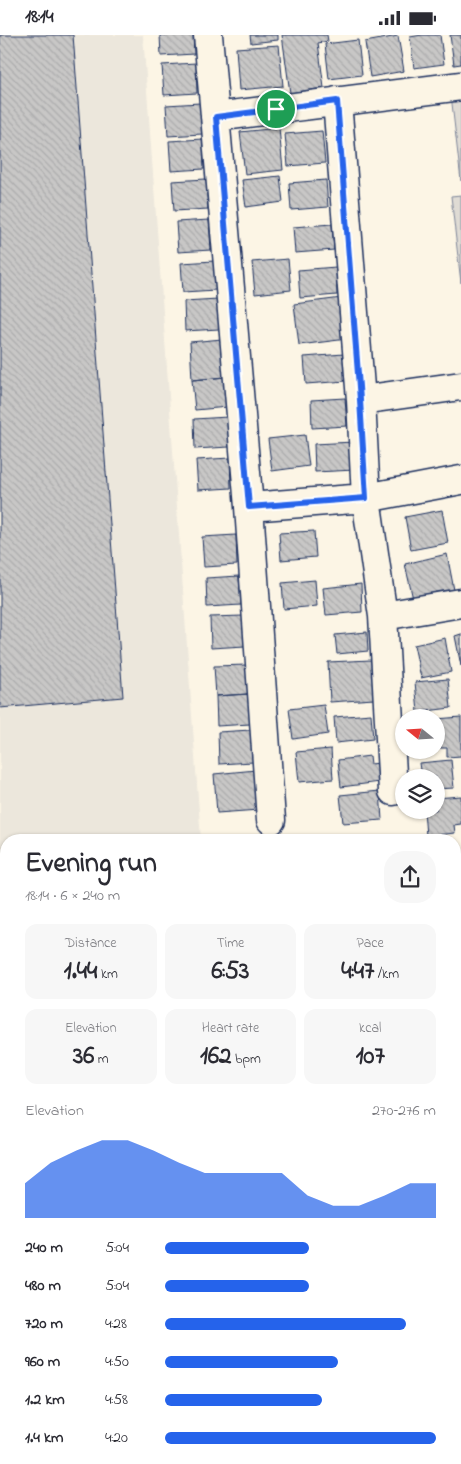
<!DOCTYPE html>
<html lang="en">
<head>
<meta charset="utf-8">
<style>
  :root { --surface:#fff; --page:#f7f7f7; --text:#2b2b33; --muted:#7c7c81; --accent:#2563eb }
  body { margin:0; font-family:"Indie Flower",sans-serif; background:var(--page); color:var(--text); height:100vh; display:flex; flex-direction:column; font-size:19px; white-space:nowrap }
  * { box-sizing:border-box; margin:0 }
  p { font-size:16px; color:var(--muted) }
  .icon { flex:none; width:28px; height:28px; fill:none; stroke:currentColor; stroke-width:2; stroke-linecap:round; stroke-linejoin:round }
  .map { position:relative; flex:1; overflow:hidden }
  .panel { position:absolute; left:0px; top:799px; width:461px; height:631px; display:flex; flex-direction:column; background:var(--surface); border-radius:20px 20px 0 0; box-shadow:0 1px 4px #0004 }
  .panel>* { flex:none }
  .needle { width:32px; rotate:288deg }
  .buttons { position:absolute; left:395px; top:674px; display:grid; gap:10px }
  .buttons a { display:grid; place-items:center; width:50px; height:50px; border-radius:50%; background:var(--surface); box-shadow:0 1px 4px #0004; font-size:25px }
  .pin { position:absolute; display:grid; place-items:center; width:42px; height:42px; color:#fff; margin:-21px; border:2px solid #fff; border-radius:50%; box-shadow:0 1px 5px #0007 }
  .round { display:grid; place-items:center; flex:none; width:52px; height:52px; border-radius:20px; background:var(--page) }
  .head { display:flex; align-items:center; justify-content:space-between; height:85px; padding:0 25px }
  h1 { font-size:28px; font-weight:800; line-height:38px }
  .figures { display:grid; grid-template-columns:repeat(3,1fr); gap:8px; height:85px; padding:5px 25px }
  .figures div { display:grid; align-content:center; border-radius:12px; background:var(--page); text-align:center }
  .figures b { font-size:25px; font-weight:800 }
  .figures small { font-size:14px; font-weight:400 }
  .figures p { font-size:14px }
  .chart { height:140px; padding:10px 25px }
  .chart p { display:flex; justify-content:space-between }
  .chart svg { width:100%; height:90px; margin-top:5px; fill:var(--accent); opacity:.7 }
  ul { padding:0 25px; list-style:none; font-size:16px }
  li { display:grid; grid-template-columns:80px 60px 1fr; align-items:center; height:38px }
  li i { height:12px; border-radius:6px; background:var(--accent) }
  .status { display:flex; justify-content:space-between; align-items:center; height:35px; padding:0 25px; background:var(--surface); direction:ltr }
  .status svg { height:14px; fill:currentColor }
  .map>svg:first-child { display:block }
  .built { fill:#ece7dc }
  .green { fill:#dfdbd4; stroke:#7d8599 }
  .building { fill:url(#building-back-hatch); stroke:#1b2f5e }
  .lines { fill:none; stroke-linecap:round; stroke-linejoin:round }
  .minor-casing { stroke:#1b2f5e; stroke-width:31 }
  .minor { stroke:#fcf5e5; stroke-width:28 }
  .route-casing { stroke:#fff; stroke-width:10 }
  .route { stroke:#2563eb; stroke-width:6 }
</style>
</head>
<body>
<div class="status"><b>18:14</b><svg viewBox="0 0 49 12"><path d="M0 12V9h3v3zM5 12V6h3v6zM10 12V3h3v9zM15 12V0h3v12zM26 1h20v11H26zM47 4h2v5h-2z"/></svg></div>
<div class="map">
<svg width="461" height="1429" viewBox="0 0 461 1429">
  <defs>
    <pattern id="building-back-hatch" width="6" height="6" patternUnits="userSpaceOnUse" patternTransform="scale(1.25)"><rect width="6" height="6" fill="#c8c7c6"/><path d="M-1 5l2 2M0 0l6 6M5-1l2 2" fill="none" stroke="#ababac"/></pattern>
  </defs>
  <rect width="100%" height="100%" fill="#fcf5e5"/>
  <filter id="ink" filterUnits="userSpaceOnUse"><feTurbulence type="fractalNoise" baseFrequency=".02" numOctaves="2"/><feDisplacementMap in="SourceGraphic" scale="10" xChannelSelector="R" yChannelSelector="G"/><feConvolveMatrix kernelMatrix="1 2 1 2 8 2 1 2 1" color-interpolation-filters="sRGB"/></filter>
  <g filter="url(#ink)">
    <!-- built -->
    <path class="built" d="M0,0H143L201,805H6V828H0Z"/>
    <!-- green -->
    <path class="green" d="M461,59V146L451,60Z
      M461,160V248L451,161Z"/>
    <!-- building -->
    <path class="building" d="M0,0H73L123,662L0,673Z
      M160,0H193L194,19L161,21Z
      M250,0H278V5L251,8Z
      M282,0H327L328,6L318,8L324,53L290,58Z
      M422,0H440L444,29L414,33L410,2Z
      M450,0H461V29L454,30Z
      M398,1L404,36L370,42L365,7Z
      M358,5L362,40L329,44L325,9Z
      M279,10L283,51L239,55L236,13Z
      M196,28L197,58L164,60L162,30Z
      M200,68L202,99L168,101L166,70Z
      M279,93L283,135L245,139L240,97Z
      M322,96L325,128L288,131L285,99Z
      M203,104L204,134L171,136L169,106Z
      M280,141L283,167L246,172L242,145Z
      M206,144L208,174L174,176L172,146Z
      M326,145L328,172L291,175L289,148Z
      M209,185L211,215L178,217L176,187Z
      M332,189L334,215L295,218L293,192Z
      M288,224L291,255L255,259L252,227Z
      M214,226L216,255L183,257L181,228Z
      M336,232L337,260L300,263L298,235Z
      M342,263L347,304L299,310L294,269Z
      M218,264L219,294L185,296L184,266Z
      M222,304L226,342L192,345L190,307Z
      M344,319L346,346L306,349L304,322Z
      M226,342L228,372L195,375L192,345Z
      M345,363L347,391L312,393L311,365Z
      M228,382L229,412L195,414L194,384Z
      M305,400L309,431L272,436L268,404Z
      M354,407L355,435L315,437L314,409Z
      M230,423L231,453L198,455L196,425Z
      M442,475L448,508L411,515L405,482Z
      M314,496L316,522L281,525L279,498Z
      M236,500L237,530L204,532L202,502Z
      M447,519L454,555L413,564L405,529Z
      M239,541L241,570L207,572L206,543Z
      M315,545L317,571L284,574L282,548Z
      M361,549L362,577L326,580L323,553Z
      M243,581L245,611L211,613L210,582Z
      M367,597L368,616L337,619L335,600Z
      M461,599V631L455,601Z
      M445,603L451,637L421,643L414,610Z
      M371,625L374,664L330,667L328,627Z
      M247,630L248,659L216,661L214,631Z
      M448,644L451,673L418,677L415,647Z
      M248,659L250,689L217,691L216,661Z
      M324,670L328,699L293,704L289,674Z
      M371,679L373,704L336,708L334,682Z
      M461,682V721L447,722V713H436V684Z
      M251,695L253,727L219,729L218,697Z
      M331,714L333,744L299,747L296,717Z
      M370,721L371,729L387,727L388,746L341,752L338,725Z
      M451,725L454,753L436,754V742H421L419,728Z
      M256,735L259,775L217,778L214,739Z
      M380,756L382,785L343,788L340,760Z
      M461,761V789L454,790L455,798L426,801L424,775H436V763Z
      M248,1424L249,1429H227V1426Z"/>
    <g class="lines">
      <defs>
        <path id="minor" d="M208,0L249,472L271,785
          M337,66L361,365L366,463L383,581L393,756
          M215,82L461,51
          M361,365L461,351
          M249,472L366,463L461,445
          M383,581L461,568"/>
      </defs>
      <!-- minor casing -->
      <use href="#minor" class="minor-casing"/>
      <!-- minor -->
      <use href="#minor" class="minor"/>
    </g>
  </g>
  <g class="lines" filter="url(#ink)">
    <defs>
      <path id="route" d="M337,66L360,365L366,463L249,472L216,82Z"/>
    </defs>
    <!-- route casing -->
    <use href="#route" class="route-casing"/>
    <!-- route -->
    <use href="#route" class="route"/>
  </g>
</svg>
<div class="buttons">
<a><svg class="needle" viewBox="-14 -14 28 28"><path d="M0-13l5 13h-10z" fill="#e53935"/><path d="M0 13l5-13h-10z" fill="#7c7c81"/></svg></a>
<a><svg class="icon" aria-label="layers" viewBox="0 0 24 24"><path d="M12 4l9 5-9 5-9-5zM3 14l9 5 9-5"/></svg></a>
</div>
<div class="pin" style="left:276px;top:74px;background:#1e9e55"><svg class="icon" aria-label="arrive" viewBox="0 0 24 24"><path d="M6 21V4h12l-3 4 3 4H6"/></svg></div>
<section class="panel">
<div class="head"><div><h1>Evening run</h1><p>18:14 · 6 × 240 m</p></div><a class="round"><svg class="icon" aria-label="share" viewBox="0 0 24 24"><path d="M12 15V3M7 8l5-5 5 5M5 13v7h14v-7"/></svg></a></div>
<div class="figures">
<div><p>Distance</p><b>1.44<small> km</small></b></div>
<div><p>Time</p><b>6:53</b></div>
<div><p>Pace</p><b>4:47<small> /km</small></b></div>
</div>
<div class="figures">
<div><p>Elevation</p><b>36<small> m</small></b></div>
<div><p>Heart rate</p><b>162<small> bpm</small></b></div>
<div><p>kcal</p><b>107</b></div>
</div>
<div class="chart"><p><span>Elevation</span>270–276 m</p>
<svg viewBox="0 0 160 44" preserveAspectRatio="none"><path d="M0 44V27L10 17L20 11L30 6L40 6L50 11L60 17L70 22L80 22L90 22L100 22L110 33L120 38L130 38L140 33L150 27L160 27V44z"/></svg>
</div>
<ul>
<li><b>240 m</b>5:04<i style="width:53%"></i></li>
<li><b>480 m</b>5:04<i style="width:53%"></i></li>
<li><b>720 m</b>4:28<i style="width:89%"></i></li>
<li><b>960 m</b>4:50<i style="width:64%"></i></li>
<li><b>1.2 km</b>4:58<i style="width:58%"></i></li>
<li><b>1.4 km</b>4:20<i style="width:100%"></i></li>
</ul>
</section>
</div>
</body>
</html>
